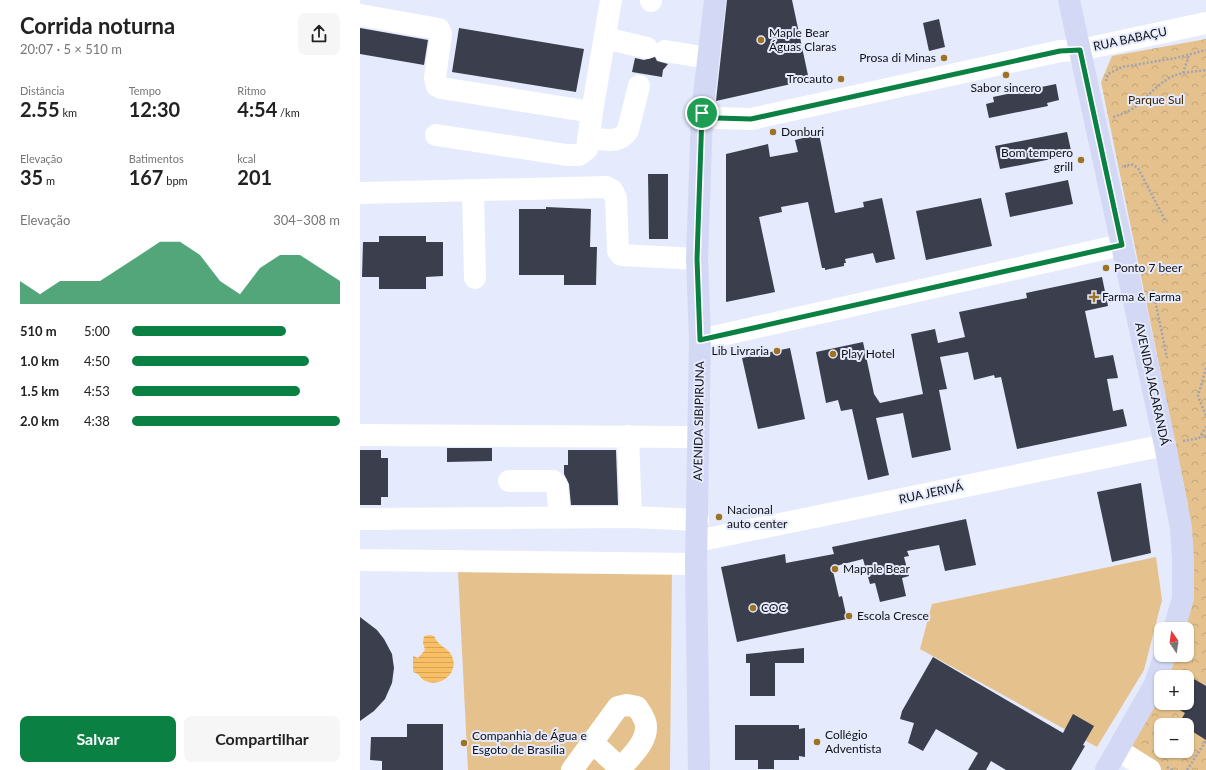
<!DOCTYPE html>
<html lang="pt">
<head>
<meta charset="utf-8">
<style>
  :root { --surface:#fff; --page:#f6f6f6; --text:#222; --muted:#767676; --accent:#0b8043 }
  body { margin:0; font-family:Lato,sans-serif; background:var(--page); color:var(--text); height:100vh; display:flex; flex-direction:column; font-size:15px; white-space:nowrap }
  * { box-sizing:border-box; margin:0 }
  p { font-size:13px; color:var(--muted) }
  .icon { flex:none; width:22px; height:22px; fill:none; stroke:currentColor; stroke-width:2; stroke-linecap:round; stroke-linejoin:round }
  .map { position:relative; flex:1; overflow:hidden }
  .details { display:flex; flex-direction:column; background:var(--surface); width:360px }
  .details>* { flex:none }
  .needle { width:26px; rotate:347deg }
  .fabs { position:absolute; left:794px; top:622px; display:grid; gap:8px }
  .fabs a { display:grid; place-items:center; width:40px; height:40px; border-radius:8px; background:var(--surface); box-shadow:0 1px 3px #0004; font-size:20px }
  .pin { position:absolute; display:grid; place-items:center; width:34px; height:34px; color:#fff; margin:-17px; border:2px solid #fff; border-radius:50%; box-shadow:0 1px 4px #0007 }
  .round { display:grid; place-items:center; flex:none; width:42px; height:42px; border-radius:8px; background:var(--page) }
  .overview { display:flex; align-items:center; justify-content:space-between; height:68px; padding:0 20px }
  h1 { font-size:22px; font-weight:700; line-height:30px }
  .stats { display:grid; grid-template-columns:repeat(3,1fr); gap:6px; height:68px; padding:4px 20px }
  .stats div { display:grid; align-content:center }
  .stats b { font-size:20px; font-weight:700 }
  .stats small { font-size:11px; font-weight:400 }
  .stats p { font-size:11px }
  .chart { height:112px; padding:8px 20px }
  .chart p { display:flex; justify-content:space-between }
  .chart svg { width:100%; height:72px; margin-top:4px; fill:var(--accent); opacity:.7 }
  .action { display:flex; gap:8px; margin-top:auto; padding:8px 20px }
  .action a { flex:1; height:46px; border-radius:8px; background:var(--accent); color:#fff; font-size:16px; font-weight:700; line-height:46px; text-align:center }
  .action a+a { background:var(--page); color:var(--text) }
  ul { padding:0 20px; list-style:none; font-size:13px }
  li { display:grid; grid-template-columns:64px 48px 1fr; align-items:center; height:30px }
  li i { height:10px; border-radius:5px; background:var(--accent) }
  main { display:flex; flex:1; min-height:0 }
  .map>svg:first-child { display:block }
  .green { fill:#e5c28d }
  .park { fill:url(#park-crowns); fill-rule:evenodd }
  .water { fill:url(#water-rules) }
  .building { fill:#3b3e4d }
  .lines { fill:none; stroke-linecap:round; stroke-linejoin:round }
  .path { stroke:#a0a3b2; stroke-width:2.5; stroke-dasharray:2 2; stroke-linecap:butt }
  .minor { stroke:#fff; stroke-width:22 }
  .major { stroke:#d3d9f5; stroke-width:22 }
  .route-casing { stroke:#fff; stroke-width:8 }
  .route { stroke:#0b8043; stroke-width:5 }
  .poi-dot { fill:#9e7223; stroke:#e5eafc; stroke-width:1.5 }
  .labels { text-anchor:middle; stroke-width:4; stroke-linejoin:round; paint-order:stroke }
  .poi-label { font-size:12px; fill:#101117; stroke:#e5eafc; text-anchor:start }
  .street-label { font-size:12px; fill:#101117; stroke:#e5eafc }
  .park-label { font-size:12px; fill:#3b2600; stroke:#e5eafc }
</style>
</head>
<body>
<main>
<section class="details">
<div class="overview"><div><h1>Corrida noturna</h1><p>20:07 · 5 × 510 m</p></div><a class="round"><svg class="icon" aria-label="share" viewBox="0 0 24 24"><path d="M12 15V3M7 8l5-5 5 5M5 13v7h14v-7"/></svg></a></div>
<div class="stats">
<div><p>Distância</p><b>2.55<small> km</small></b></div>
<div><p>Tempo</p><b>12:30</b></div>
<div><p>Ritmo</p><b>4:54<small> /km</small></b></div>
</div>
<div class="stats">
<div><p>Elevação</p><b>35<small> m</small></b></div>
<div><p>Batimentos</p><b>167<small> bpm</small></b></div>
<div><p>kcal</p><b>201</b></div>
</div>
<div class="chart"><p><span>Elevação</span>304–308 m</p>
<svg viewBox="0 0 160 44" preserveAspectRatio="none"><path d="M0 44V30L10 38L20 30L30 30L40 30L50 22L60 14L70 6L80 6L90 14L100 30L110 38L120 22L130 14L140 14L150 22L160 30V44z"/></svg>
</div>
<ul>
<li><b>510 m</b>5:00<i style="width:74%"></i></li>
<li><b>1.0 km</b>4:50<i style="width:85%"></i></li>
<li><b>1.5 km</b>4:53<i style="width:81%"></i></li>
<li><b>2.0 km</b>4:38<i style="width:100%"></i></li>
</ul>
<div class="action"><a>Salvar</a><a>Compartilhar</a></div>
</section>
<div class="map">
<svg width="846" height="770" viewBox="0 0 846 770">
  <defs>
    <pattern id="park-crowns" width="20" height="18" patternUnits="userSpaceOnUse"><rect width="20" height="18" fill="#e5c28d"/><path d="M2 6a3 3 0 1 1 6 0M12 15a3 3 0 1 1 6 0" fill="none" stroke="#c3a679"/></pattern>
    <pattern id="water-rules" width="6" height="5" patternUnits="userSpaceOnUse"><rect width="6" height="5" fill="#f8bf64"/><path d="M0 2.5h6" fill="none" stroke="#d4a356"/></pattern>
  </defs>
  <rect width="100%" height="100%" fill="#e5eafc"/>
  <!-- green -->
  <path class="green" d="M796,557L802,600L784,670L737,747L560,649L572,604Z
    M312,568L310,770H108L98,572Z"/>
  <!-- park -->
  <path class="park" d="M846,39V770H791L764,749L801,686V703H827V677H805L812,655H827V629H820L828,505L741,82L752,56ZM801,725H827V751H801Z"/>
  <!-- water -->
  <path class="water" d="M70,635L74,636C80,649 90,647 93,659C97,673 82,686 68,682C62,681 59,673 53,672V656L58,658L65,650L63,643L64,636Z"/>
  <!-- building -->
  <path class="building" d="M432,0L449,80L356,101L367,0Z
    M579,19L585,47L569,51L563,23Z
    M0,28L68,40L64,65L0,54Z
    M99,28L224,49L216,92L92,72Z
    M295,57L297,61L308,64L303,70L302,77L272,72L275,58L284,60Z
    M696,84L699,100L687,103L688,106L629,118L626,104L634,102L633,97Z
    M707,132L712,155L640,169L635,146Z
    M459,134L475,213L504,207L503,202L522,198L535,259L516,263L513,253L485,259L486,263H484V266L465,270V268H462L448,202L421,207L422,212L399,217L415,292L366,302V154L408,144L410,157L438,152L435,140Z
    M288,174H308V239H289Z
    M708,180L713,204L650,217L645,193Z
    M621,198L632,246L566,260L556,211Z
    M186,207L231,209L230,247H237L236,285H204V275H159V209H186Z
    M19,236H66V242H83V276L66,277V289H19V277H2L3,242H19Z
    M742,277L748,306L725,311L735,358L753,355L758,378L747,379L753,411L763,409L767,426L657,449L641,377L635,378L634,375L614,380L608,352L580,357L587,389L579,390L591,450L552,458L543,413L516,418L529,475L508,480L492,409L481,411L478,400L466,403L456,352L503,342L514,394L520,403L563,394L551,334L575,329L578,343L605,337L599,312L667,298L666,293Z
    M430,348L445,419L398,429L382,358Z
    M87,448H132V461L87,462Z
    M0,450H21V458H28V497H21V505H0Z
    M208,450H256L258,505H211L209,484L204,474V465H208Z
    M781,483L791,553L752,562L737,492Z
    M606,519L616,565L585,571L579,545L547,551L549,556L544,557L549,576L542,578L546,596L520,602L515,583L510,584L503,559L472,567L479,597L482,596L487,619L377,642L361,567L425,554L426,563L474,554L472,547Z
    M0,617L17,630L24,639L32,654L34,668L32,683L25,699L14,711L0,721Z
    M444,648V663H415V696H390V663H386V654Z
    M573,657L703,733L713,714L734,726L723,745L725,746L711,770H646L631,761L626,770H608L618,753L576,729L563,751L548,743L554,723L540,719L542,711Z
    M834,679L846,686V740L827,728V725H818L825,713L808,703H827V692Z
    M47,724H83V770H22V761L10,760L11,737H47Z
    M375,725H439V729L445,728V757L439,756V760H414V769H398V760H375Z"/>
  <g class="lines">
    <!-- path -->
    <path class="path" d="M823,73L829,55
      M746,81L748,74L762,67L816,58L846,50
      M753,117C781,110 785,94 806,80C817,72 833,72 846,70
      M764,167L771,164L778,168L806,222
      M793,290L807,358
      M846,368L838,396L846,416
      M841,434L846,438
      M823,441L839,438L846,427
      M807,767L812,770
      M827,770L846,741"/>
    <!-- minor -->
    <path class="minor" d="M291,1V0
      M0,15L79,29L81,34L75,78L77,86L81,88L232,112L251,0
      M245,38L287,48
      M305,51L348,58
      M342,113L357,118L391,119L700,51L720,50L846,23
      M76,135L207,155H219L227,149L232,112
      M228,138C243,139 259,145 268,130L279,86
      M113,191L115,278
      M0,193L246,187L252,190L256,198L258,251L261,255L337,259
      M340,340L761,245
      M0,435L338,437
      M268,436L271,517L338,520
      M149,481H193L197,485L200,518
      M0,519L271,517
      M337,541L805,445
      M0,560L336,564
      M232,742L260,768
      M758,750L790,770
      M212,770L258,707L267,705L277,707C280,711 283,716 285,721C291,740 269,758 259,770"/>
    <!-- major -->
    <path class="major" d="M709,0L805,445L821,528L823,559V598L814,629
      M339,770L336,564L340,340L337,259L342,113L355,0
      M746,770L795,684L805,655"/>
  </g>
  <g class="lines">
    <defs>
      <path id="route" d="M720,50L762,245L340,340L337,259L342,113L357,118L391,119L700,51Z"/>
    </defs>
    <!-- route casing -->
    <use href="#route" class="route-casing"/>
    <!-- route -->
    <use href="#route" class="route"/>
  </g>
  <!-- markers -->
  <g class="poi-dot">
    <circle cx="401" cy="40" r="4"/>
    <circle cx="584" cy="58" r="4"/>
    <circle cx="646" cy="75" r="4"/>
    <circle cx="481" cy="79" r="4"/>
    <circle cx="413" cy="132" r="4"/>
    <circle cx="721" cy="160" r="4"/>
    <circle cx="746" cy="268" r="4"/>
    <path d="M732 291h4v4h4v4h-4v4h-4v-4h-4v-4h4z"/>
    <circle cx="417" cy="351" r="4"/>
    <circle cx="473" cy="354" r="4"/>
    <circle cx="359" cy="517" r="4"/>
    <circle cx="475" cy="569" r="4"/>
    <circle cx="393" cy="608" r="4"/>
    <circle cx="489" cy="616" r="4"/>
    <circle cx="457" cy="742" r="4"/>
    <circle cx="104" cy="743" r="4"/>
  </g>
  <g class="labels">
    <!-- poi labels -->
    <g class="poi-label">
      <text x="409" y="37">Maple Bear<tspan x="409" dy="14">Águas Claras</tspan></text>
      <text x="576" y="62" text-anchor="end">Prosa di Minas</text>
      <text x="473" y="83" text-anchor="end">Trocauto</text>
      <text x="646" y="92" text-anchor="middle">Sabor sincero</text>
      <text x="421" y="136">Donburi</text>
      <text x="713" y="157" text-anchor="end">Bom tempero<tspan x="713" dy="14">grill</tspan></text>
      <text x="754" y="272">Ponto 7 beer</text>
      <text x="742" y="301">Farma &amp; Farma</text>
      <text x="409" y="355" text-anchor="end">Lib Livraria</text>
      <text x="481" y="358">Play Hotel</text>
      <text x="367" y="514">Nacional<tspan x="367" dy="14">auto center</tspan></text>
      <text x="483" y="573">Mapple Bear</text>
      <text x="401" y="612">COC</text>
      <text x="497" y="620">Escola Cresce</text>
      <text x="465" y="739">Collégio<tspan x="465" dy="14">Adventista</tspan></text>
      <text x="112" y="740">Companhia de Água e<tspan x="112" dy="14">Esgoto de Brasília</tspan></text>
    </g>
    <!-- street labels -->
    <g class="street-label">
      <text transform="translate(770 39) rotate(-12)" y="4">RUA BABAÇU</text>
      <text transform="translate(792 384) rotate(78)" y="4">AVENIDA JACARANDÁ</text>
      <text transform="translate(339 421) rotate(-89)" y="4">AVENIDA SIBIPIRUNA</text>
      <text transform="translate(571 493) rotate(-12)" y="4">RUA JERIVÁ</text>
    </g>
    <!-- park labels -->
    <g class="park-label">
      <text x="796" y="104">Parque Sul</text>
    </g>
  </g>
</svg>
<div class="fabs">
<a><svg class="needle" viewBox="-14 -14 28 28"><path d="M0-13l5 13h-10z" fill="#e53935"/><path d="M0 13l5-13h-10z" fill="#767676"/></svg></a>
<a>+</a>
<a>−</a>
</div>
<div class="pin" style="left:342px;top:113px;background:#1e9e55"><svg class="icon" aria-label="arrive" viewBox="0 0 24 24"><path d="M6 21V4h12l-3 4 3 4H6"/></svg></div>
</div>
</main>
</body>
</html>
